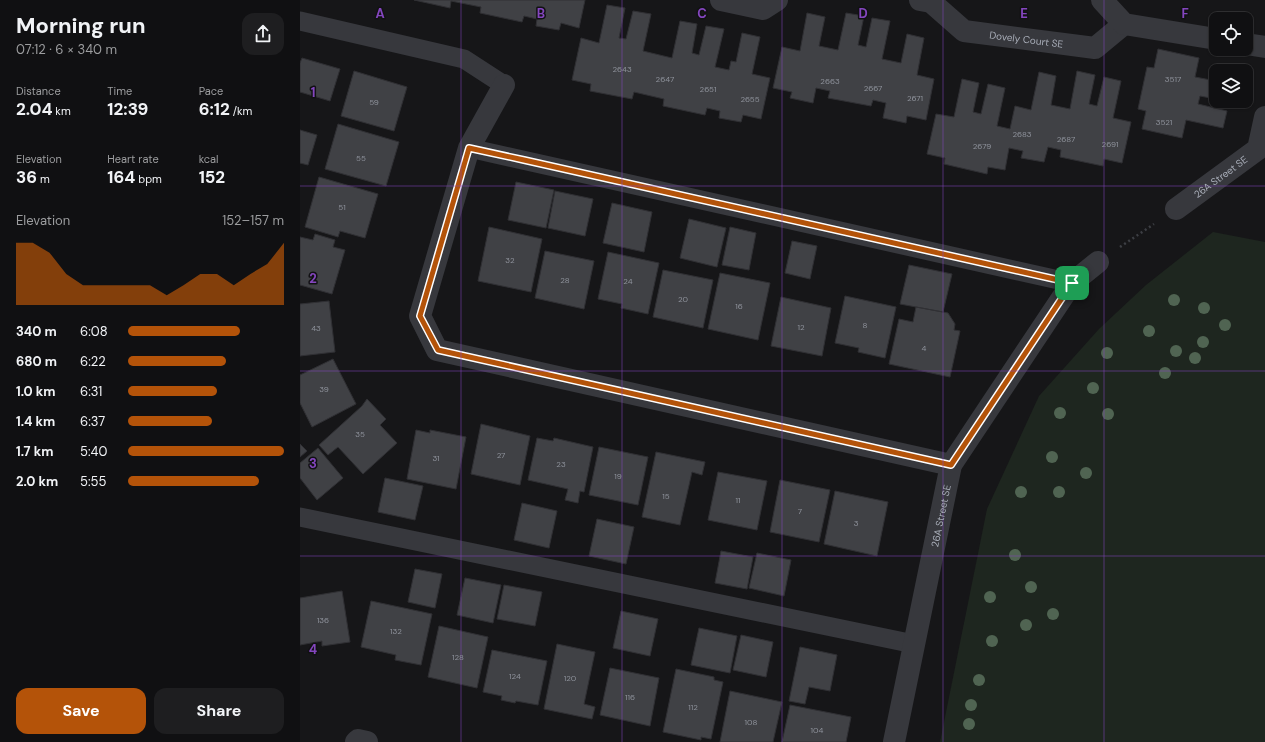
<!DOCTYPE html>
<html lang="en">
<head>
<meta charset="utf-8">
<style>
  :root { --surface:#101012; --page:#1e1e20; --text:#f1f3f6; --muted:#9c9d9f; --line:#303032; --accent:#b45309 }
  body { margin:0; font-family:"DM Sans",sans-serif; background:var(--page); color:var(--text); height:100vh; display:flex; flex-direction:column; font-size:15px; white-space:nowrap }
  * { box-sizing:border-box; margin:0 }
  p { font-size:13px; color:var(--muted) }
  .icon { flex:none; width:22px; height:22px; fill:none; stroke:currentColor; stroke-width:2; stroke-linecap:round; stroke-linejoin:round }
  .map { position:relative; flex:1; overflow:hidden }
  .details { display:flex; flex-direction:column; background:var(--surface); width:300px }
  .details>* { flex:none }
  .buttons { position:absolute; left:909px; top:12px; display:grid; gap:8px }
  .buttons a { display:grid; place-items:center; width:44px; height:44px; border-radius:8px; background:var(--surface); box-shadow:0 1px 3px #0004,0 0 0 1px var(--line); font-size:20px }
  .pin { position:absolute; display:grid; place-items:center; width:34px; height:34px; color:#fff; margin:-17px; border-radius:8px; box-shadow:0 2px 6px #0006 }
  .round { display:grid; place-items:center; flex:none; width:42px; height:42px; border-radius:12px; background:var(--page) }
  .overview { display:flex; align-items:center; justify-content:space-between; height:68px; padding:0 16px }
  h1 { font-size:22px; font-weight:700; line-height:30px }
  .metrics { display:grid; grid-template-columns:repeat(3,1fr); gap:6px; height:68px; padding:4px 16px }
  .metrics div { display:grid; align-content:center }
  .metrics b { font-size:17px; font-weight:700 }
  .metrics small { font-size:11px; font-weight:400 }
  .metrics p { font-size:11px }
  .chart { height:112px; padding:8px 16px }
  .chart p { display:flex; justify-content:space-between }
  .chart svg { width:100%; height:72px; margin-top:4px; fill:var(--accent); opacity:.7 }
  .primary-button { display:flex; gap:8px; margin-top:auto; padding:8px 16px }
  .primary-button a { flex:1; height:46px; border-radius:12px; background:var(--accent); color:#fff; font-size:16px; font-weight:700; line-height:46px; text-align:center }
  .primary-button a+a { background:var(--page); color:var(--text) }
  ul { padding:0 16px; list-style:none; font-size:13px }
  li { display:grid; grid-template-columns:64px 48px 1fr; align-items:center; height:30px }
  li i { height:10px; border-radius:5px; background:var(--accent) }
  main { display:flex; flex:1; min-height:0 }
  .map>svg:first-child { display:block }
  .green { fill:#1e261f }
  .building { fill:#404145; stroke:#303034 }
  .lines { fill:none; stroke-linecap:round; stroke-linejoin:round }
  .path { stroke:#3d3f44; stroke-width:2.5; stroke-dasharray:2 3; stroke-linecap:butt }
  .lane { stroke:#37383d; stroke-width:19 }
  .street { stroke:#37383d; stroke-width:22 }
  .tree { fill:#506452 }
  .route-casing { stroke:#fff; stroke-width:8 }
  .route { stroke:#b45309; stroke-width:5 }
  .grid { fill:none; stroke:#8446be; stroke-width:1; stroke-opacity:0.55 }
  .labels { text-anchor:middle; stroke-width:3; stroke-linejoin:round; paint-order:stroke }
  .number-label { font-size:8px; fill:#8e929b }
  .street-label { font-size:10px; fill:#a8adb8; stroke:#111113 }
  .grid-label { font-size:13px; text-anchor:middle; font-weight:bold; fill:#8446be; stroke:#111113; stroke-width:3; stroke-linejoin:round; paint-order:stroke }
</style>
</head>
<body>
<main>
<section class="details">
<div class="overview"><div><h1>Morning run</h1><p>07:12 · 6 × 340 m</p></div><a class="round"><svg class="icon" aria-label="share" viewBox="0 0 24 24"><path d="M12 15V3M7 8l5-5 5 5M5 13v7h14v-7"/></svg></a></div>
<div class="metrics">
<div><p>Distance</p><b>2.04<small> km</small></b></div>
<div><p>Time</p><b>12:39</b></div>
<div><p>Pace</p><b>6:12<small> /km</small></b></div>
</div>
<div class="metrics">
<div><p>Elevation</p><b>36<small> m</small></b></div>
<div><p>Heart rate</p><b>164<small> bpm</small></b></div>
<div><p>kcal</p><b>152</b></div>
</div>
<div class="chart"><p><span>Elevation</span>152–157 m</p>
<svg viewBox="0 0 160 44" preserveAspectRatio="none"><path d="M0 44V6L10 6L20 12L30 25L40 32L50 32L60 32L70 32L80 32L90 38L100 32L110 25L120 25L130 32L140 25L150 19L160 6V44z"/></svg>
</div>
<ul>
<li><b>340 m</b>6:08<i style="width:72%"></i></li>
<li><b>680 m</b>6:22<i style="width:63%"></i></li>
<li><b>1.0 km</b>6:31<i style="width:57%"></i></li>
<li><b>1.4 km</b>6:37<i style="width:54%"></i></li>
<li><b>1.7 km</b>5:40<i style="width:100%"></i></li>
<li><b>2.0 km</b>5:55<i style="width:84%"></i></li>
</ul>
<div class="primary-button"><a>Save</a><a>Share</a></div>
</section>
<div class="map">
<svg width="965" height="742" viewBox="0 0 965 742">
  <rect width="100%" height="100%" fill="#161618"/>
  <!-- green -->
  <path class="green" d="M913,232L965,242V742H640L687,509L739,396L799,329L846,285Z"/>
  <!-- building -->
  <path class="building" d="M114,0H285L279,28L261,23L259,30L236,26L237,19L224,16L222,22L180,13L181,7L151,1L150,8Z
    M307,5L325,8L319,38L326,39L333,11L351,14L343,51L372,58L380,21L397,24L392,53L399,55L406,26L424,29L415,67L429,70L431,61L436,62L442,33L460,37L452,74L470,78L461,119L443,115L441,122L419,118L420,111L407,108L405,115L363,106L364,99L334,92L332,99L290,91L291,84L272,80L281,38L299,43Z
    M507,13L525,17L519,46L538,50L546,13L564,16L558,45L566,47L572,18L590,21L582,59L601,63L607,34L624,38L617,75L634,79L626,120L607,116L606,123L583,118L586,103L573,100L571,106L528,98L530,91L516,88L513,103L490,98L492,92L473,88L482,47L500,51Z
    M858,49L899,58L895,77L916,81V99L900,96L898,104L927,111L923,128L886,120L882,138L842,129L846,111L838,109L847,67L854,68Z
    M2,58L40,69L30,101L0,92V63Z
    M54,71L107,87L94,131L41,116Z
    M777,71L795,75L789,104L797,106L804,77L821,81L813,118L831,122L822,163L804,159L803,166L760,157L761,150L748,147L744,162L721,158L723,151L709,148L705,170L688,167L687,174L644,164L645,158L627,154L636,114L654,117L662,79L679,83L673,112L681,114L688,84L705,88L697,126L710,129L715,106L731,110L739,72L756,76L751,105L770,109Z
    M38,124L99,142L86,186L25,169Z
    M0,130L17,135L8,165L0,163Z
    M19,177L78,194L65,238L40,231L38,237L5,227Z
    M216,182L254,190L246,228L208,220Z
    M255,191L293,199L285,236L248,228Z
    M312,203L352,212L344,252L303,243Z
    M389,219L426,228L417,267L380,258Z
    M189,227L242,239L231,292L178,281Z
    M430,227L456,233L449,270L422,265Z
    M15,234L35,240L33,247L45,250L32,294L0,285V237L13,240Z
    M492,241L517,246L510,279L485,273Z
    M245,251L294,261L284,309L235,298Z
    M308,252L359,263L348,314L321,308L322,304L298,299Z
    M609,265L652,274L643,312L600,304Z
    M363,270L413,280L403,328L353,317Z
    M420,273L470,283L458,340L408,329Z
    M545,296L596,307L585,358L558,352L559,348L535,343Z
    M481,297L531,308L522,356L471,346Z
    M29,301L35,352L0,356V304Z
    M616,307L648,313L655,324L654,330L660,331L650,377L589,364L599,319L613,322Z
    M33,359L56,404L12,427L0,403V375Z
    M67,399L86,419L80,425L97,443L63,474L38,447L28,455L19,445L62,406Z
    M181,424L230,436L220,485L171,474Z
    M116,430L130,433V430L166,437L156,489L107,479Z
    M237,438L253,441L254,438L293,447L284,492L280,491L278,503L265,500L268,489L228,480Z
    M0,444L7,451L0,457Z
    M299,447L348,457L338,505L289,495Z
    M18,448L43,478L17,500L0,478V463Z
    M356,452L405,462L402,475L392,472L380,525L342,517Z
    M418,472L467,481L457,530L408,520Z
    M85,478L123,486L115,520L78,512Z
    M480,480L530,490L519,542L470,532Z
    M535,491L588,502L577,556L524,544Z
    M222,503L257,511L249,548L214,540Z
    M297,519L334,527L326,564L289,556Z
    M421,551L453,557L447,589L415,583Z
    M457,553L491,560L484,596L449,588Z
    M115,569L142,574L135,608L108,602Z
    M165,578L201,585L193,623L157,615Z
    M204,585L242,592L235,626L197,619Z
    M42,591L50,642L22,646V641L0,645V598Z
    M71,601L132,614L121,665L95,660L96,655L61,647Z
    M321,611L358,619L350,656L313,648Z
    M139,626L188,637L177,688L128,677Z
    M399,628L437,636L430,673L391,665Z
    M441,635L473,642L466,677L433,670Z
    M257,644L295,652L284,704L295,707L292,719L244,709Z
    M500,647L537,655L530,691L509,687L505,704L489,701Z
    M192,650L247,661L238,705L216,701L215,703L201,700L202,696L183,692Z
    M310,668L359,678L350,726L300,715Z
    M376,669L414,677V680L423,682L411,739L401,737V740L363,732Z
    M430,691L482,702L473,742H420Z
    M490,705L551,717L546,742H482Z"/>
  <g class="lines">
    <!-- path -->
    <path class="path" d="M820,247L854,224"/>
    <!-- lane -->
    <path class="lane" d="M0,21L164,59L204,85
      M169,148L772,283
      M0,517L614,644"/>
    <!-- street -->
    <g class="street">
      <path d="M421,0L463,9L477,0"/>
      <path id="s1" d="M620,0L631,2L664,31L795,48L824,24"/>
      <path d="M802,0L824,24L916,39"/>
      <path d="M946,44L965,47"/>
      <path d="M204,85L169,148L120,316L137,350L651,465"/>
      <path id="s2" d="M876,209L958,149L965,117"/>
      <path d="M56,742L58,740L67,742"/>
      <path id="s3" d="M594,742L651,465L772,283L798,262"/>
    </g>
  </g>
  <!-- trees -->
  <g class="tree">
    <circle cx="874" cy="300" r="6"/>
    <circle cx="904" cy="308" r="6"/>
    <circle cx="925" cy="325" r="6"/>
    <circle cx="849" cy="331" r="6"/>
    <circle cx="903" cy="342" r="6"/>
    <circle cx="876" cy="351" r="6"/>
    <circle cx="807" cy="353" r="6"/>
    <circle cx="895" cy="358" r="6"/>
    <circle cx="865" cy="373" r="6"/>
    <circle cx="793" cy="388" r="6"/>
    <circle cx="760" cy="413" r="6"/>
    <circle cx="808" cy="414" r="6"/>
    <circle cx="752" cy="457" r="6"/>
    <circle cx="786" cy="473" r="6"/>
    <circle cx="721" cy="492" r="6"/>
    <circle cx="759" cy="492" r="6"/>
    <circle cx="715" cy="555" r="6"/>
    <circle cx="731" cy="587" r="6"/>
    <circle cx="690" cy="597" r="6"/>
    <circle cx="753" cy="614" r="6"/>
    <circle cx="726" cy="625" r="6"/>
    <circle cx="692" cy="641" r="6"/>
    <circle cx="679" cy="680" r="6"/>
    <circle cx="671" cy="705" r="6"/>
    <circle cx="669" cy="724" r="6"/>
  </g>
  <g class="lines">
    <defs>
      <path id="route" d="M169,148L224,160L772,283L651,465L138,350L120,316Z"/>
    </defs>
    <!-- route casing -->
    <use href="#route" class="route-casing"/>
    <!-- route -->
    <use href="#route" class="route"/>
  </g>
  <!-- grid -->
  <path class="grid" d="M161,0V742M322,0V742M482,0V742M643,0V742M804,0V742M0,186H965M0,371H965M0,556H965"/>
  <g class="labels">
    <!-- number labels -->
    <g class="number-label">
      <text x="322" y="72">2643</text>
      <text x="365" y="82">2647</text>
      <text x="873" y="82">3517</text>
      <text x="530" y="84">2663</text>
      <text x="573" y="91">2667</text>
      <text x="408" y="92">2651</text>
      <text x="615" y="101">2671</text>
      <text x="450" y="102">2655</text>
      <text x="74" y="105">59</text>
      <text x="864" y="125">3521</text>
      <text x="722" y="137">2683</text>
      <text x="766" y="142">2687</text>
      <text x="810" y="147">2691</text>
      <text x="682" y="149">2679</text>
      <text x="61" y="161">55</text>
      <text x="42" y="210">51</text>
      <text x="210" y="263">32</text>
      <text x="265" y="283">28</text>
      <text x="328" y="284">24</text>
      <text x="383" y="302">20</text>
      <text x="439" y="309">16</text>
      <text x="565" y="328">8</text>
      <text x="501" y="330">12</text>
      <text x="16" y="331">43</text>
      <text x="624" y="351">4</text>
      <text x="24" y="392">39</text>
      <text x="60" y="437">35</text>
      <text x="201" y="458">27</text>
      <text x="136" y="461">31</text>
      <text x="261" y="467">23</text>
      <text x="318" y="479">19</text>
      <text x="366" y="499">15</text>
      <text x="438" y="503">11</text>
      <text x="500" y="514">7</text>
      <text x="556" y="526">3</text>
      <text x="23" y="623">136</text>
      <text x="96" y="634">132</text>
      <text x="158" y="660">128</text>
      <text x="215" y="679">124</text>
      <text x="270" y="681">120</text>
      <text x="330" y="700">116</text>
      <text x="393" y="710">112</text>
      <text x="451" y="725">108</text>
      <text x="517" y="733">104</text>
    </g>
    <!-- street labels -->
    <g class="street-label">
      <text dy="4" stroke="none"><textPath href="#s1" startOffset="118">Dovely Court SE</textPath></text>
      <text dy="4" stroke="none"><textPath href="#s2" startOffset="55">26A Street SE</textPath></text>
      <text dy="4" stroke="none"><textPath href="#s3" startOffset="231">26A Street SE</textPath></text>
    </g>
  </g>
  <g class="grid-label">
    <text x="80" y="18">A</text>
    <text x="241" y="18">B</text>
    <text x="402" y="18">C</text>
    <text x="563" y="18">D</text>
    <text x="724" y="18">E</text>
    <text x="885" y="18">F</text>
    <text x="13" y="97">1</text>
    <text x="13" y="283">2</text>
    <text x="13" y="468">3</text>
    <text x="13" y="654">4</text>
  </g>
</svg>
<div class="buttons">
<a><svg class="icon" aria-label="locate" viewBox="0 0 24 24"><circle cx="12" cy="12" r="6"/><path d="M12 2v4M12 18v4M2 12h4M18 12h4"/></svg></a>
<a><svg class="icon" aria-label="layers" viewBox="0 0 24 24"><path d="M12 4l9 5-9 5-9-5zM3 14l9 5 9-5"/></svg></a>
</div>
<div class="pin" style="left:772px;top:283px;background:#1e9e55"><svg class="icon" aria-label="arrive" viewBox="0 0 24 24"><path d="M6 21V4h12l-3 4 3 4H6"/></svg></div>
</div>
</main>
</body>
</html>
